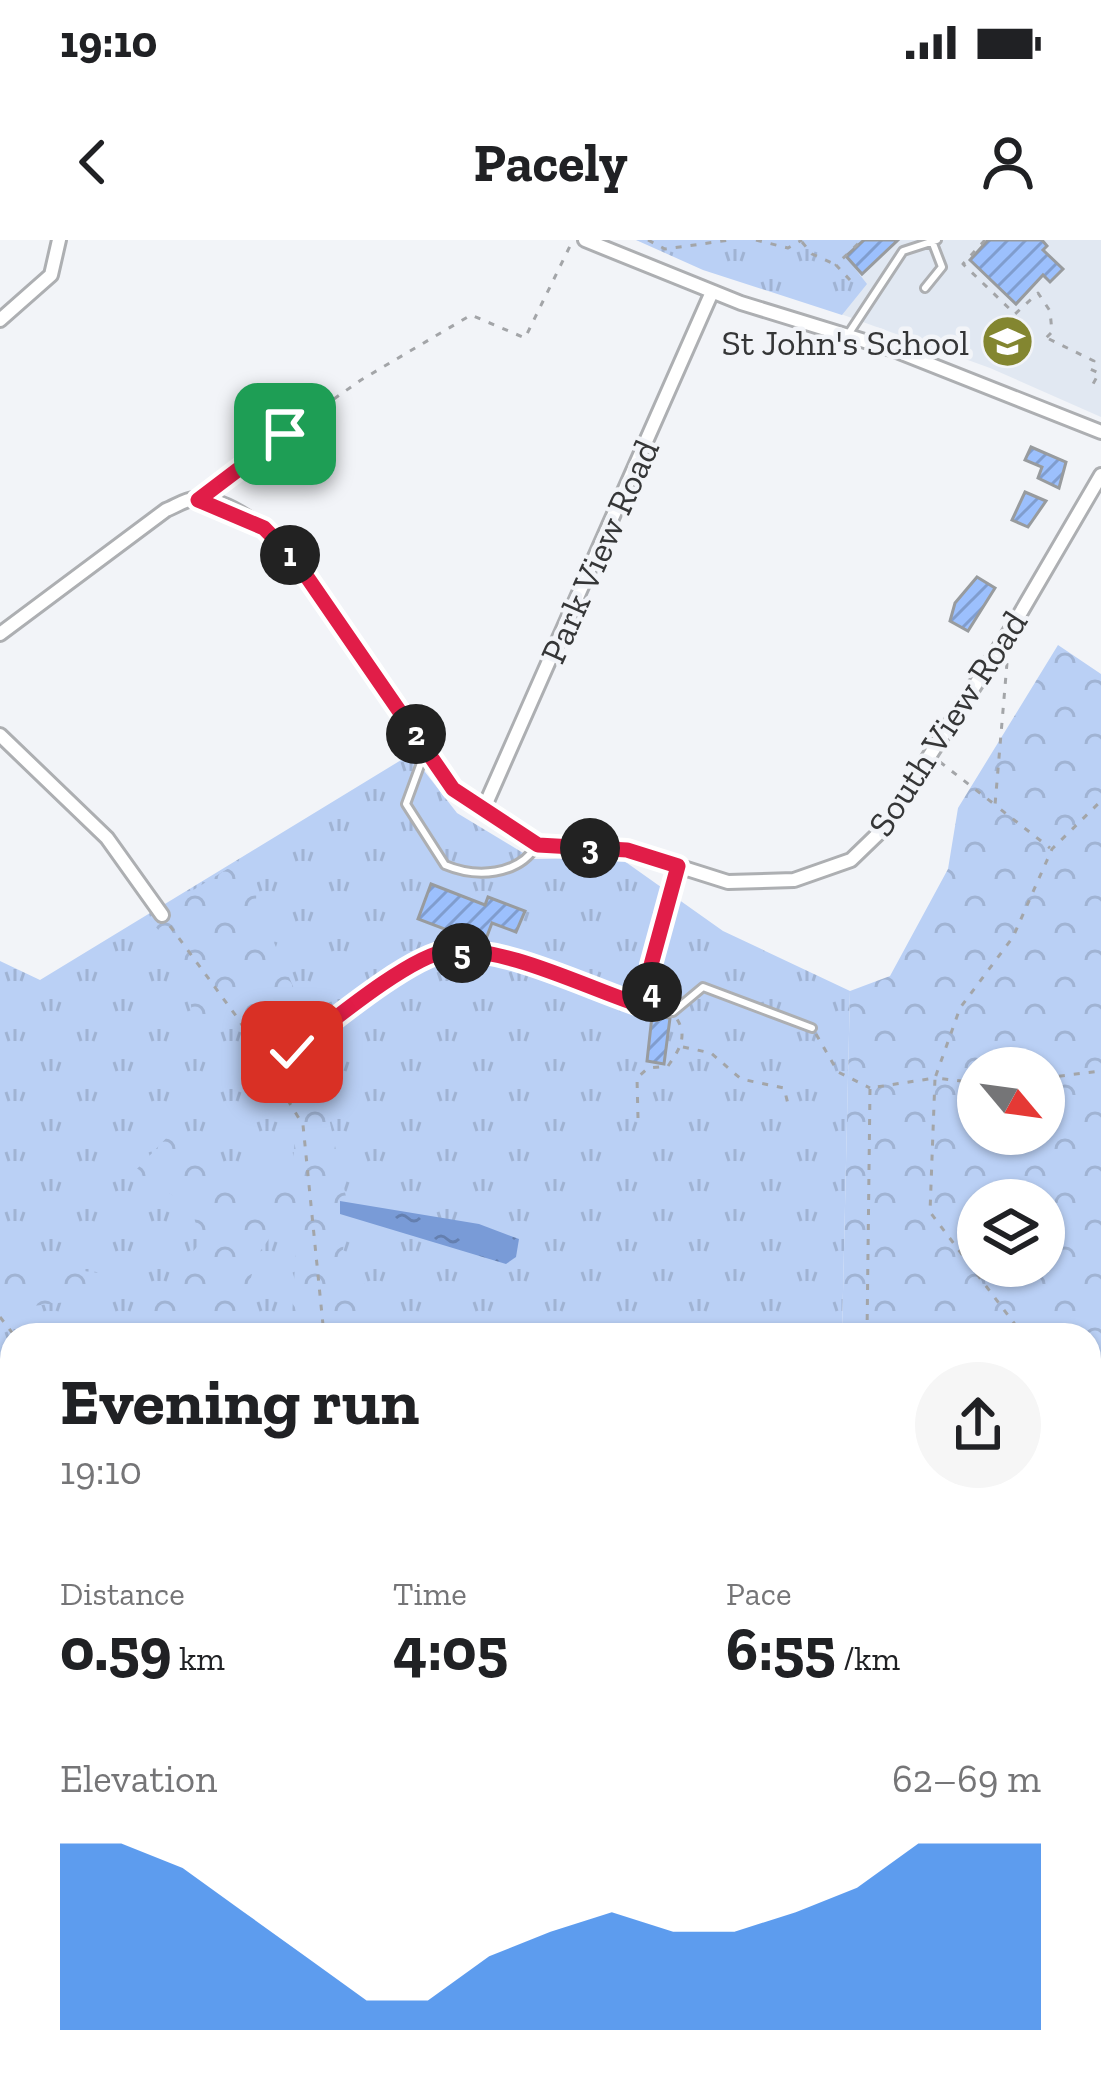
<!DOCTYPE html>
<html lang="en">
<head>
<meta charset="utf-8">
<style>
  :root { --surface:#fff; --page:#f6f6f6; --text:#202124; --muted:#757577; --accent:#1a73e8 }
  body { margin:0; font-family:"Zilla Slab",serif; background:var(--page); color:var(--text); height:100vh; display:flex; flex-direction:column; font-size:45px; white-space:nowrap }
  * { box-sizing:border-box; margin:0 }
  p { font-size:39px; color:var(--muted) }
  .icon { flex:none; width:66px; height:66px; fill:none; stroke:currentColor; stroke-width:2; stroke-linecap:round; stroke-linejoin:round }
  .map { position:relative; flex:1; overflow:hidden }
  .drawer { position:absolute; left:0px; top:1083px; width:1101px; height:768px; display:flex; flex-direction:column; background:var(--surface); border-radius:36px 36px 0 0; box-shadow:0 3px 9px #0004 }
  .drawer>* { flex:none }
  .needle { width:78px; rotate:119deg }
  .controls { position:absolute; left:957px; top:807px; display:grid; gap:24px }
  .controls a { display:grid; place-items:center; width:108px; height:108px; border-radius:50%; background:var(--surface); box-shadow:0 3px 9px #0004; font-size:60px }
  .pin { position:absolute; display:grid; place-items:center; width:102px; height:102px; color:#fff; margin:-51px; border-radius:24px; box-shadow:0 6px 18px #0006 }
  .km { position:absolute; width:60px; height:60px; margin:-30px; border-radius:50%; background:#222; color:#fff; font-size:33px; line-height:60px; text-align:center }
  .round { display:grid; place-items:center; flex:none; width:126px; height:126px; border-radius:63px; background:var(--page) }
  .summary { display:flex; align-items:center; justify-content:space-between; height:204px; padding:0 60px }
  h1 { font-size:66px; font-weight:800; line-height:90px }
  .stats { display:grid; grid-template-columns:repeat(3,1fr); gap:18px; height:204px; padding:12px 60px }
  .stats div { display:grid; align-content:center }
  .stats b { font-size:60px; font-weight:800 }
  .stats small { font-size:33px; font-weight:400 }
  .stats p { font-size:33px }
  .chart { height:336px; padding:24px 60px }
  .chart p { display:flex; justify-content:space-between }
  .chart svg { width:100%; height:216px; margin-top:12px; fill:var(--accent); opacity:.7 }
  .status { display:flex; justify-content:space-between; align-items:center; height:84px; padding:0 60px; background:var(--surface); direction:ltr }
  .status svg { height:33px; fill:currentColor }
  header { display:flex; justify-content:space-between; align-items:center; height:156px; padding:0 60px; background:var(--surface); font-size:54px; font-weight:800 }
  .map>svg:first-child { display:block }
  .built { fill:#e1e8f2 }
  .grass { fill:url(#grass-tufts) }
  .forest { fill:url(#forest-crowns); fill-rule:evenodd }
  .water { fill:url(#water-ripples) }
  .building { fill:url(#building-hatch); stroke:#989b9e; stroke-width:3 }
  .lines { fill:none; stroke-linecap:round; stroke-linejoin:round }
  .service-casing { stroke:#adafb2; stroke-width:12 }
  .minor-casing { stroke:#adafb2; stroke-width:18 }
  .path { stroke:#a3a5a8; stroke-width:3; stroke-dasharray:6 9; stroke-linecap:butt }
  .service { stroke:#fff; stroke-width:6 }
  .minor { stroke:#fff; stroke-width:12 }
  .route-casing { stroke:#fff; stroke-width:24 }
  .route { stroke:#e11d48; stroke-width:15 }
  .labels { text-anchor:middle; stroke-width:9; stroke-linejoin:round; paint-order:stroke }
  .poi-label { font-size:36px; fill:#353637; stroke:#f2f4f8; text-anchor:end }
  .street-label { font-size:36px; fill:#353637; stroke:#f2f4f8 }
</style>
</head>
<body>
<div class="status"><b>19:10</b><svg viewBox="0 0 49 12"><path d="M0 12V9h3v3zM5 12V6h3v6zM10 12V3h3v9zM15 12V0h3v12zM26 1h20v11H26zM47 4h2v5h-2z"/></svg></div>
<header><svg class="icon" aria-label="back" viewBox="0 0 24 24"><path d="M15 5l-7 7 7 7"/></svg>Pacely<svg class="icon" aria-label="person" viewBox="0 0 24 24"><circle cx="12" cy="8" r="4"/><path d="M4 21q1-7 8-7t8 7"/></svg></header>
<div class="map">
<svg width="1101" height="1851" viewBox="0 0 1101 1851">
  <defs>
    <pattern id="grass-tufts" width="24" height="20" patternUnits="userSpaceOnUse" patternTransform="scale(3)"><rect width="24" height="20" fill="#bad0f5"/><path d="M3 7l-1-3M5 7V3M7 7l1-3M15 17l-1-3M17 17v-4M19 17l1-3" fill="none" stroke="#a0b3d3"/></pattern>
    <pattern id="forest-crowns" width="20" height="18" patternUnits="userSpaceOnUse" patternTransform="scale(3)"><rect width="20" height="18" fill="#bad0f5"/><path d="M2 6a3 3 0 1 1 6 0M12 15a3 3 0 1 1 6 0" fill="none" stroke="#a0b3d3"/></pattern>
    <pattern id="water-ripples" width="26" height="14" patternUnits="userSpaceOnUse" patternTransform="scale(3)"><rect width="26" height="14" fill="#799bd7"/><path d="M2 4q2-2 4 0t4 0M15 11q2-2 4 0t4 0" fill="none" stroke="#647faf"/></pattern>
    <pattern id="building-hatch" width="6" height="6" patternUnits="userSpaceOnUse" patternTransform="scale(3)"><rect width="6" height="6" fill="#9cc0fd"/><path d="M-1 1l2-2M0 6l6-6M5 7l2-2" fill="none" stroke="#809dce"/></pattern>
  </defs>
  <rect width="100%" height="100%" fill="#f2f4f8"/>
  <!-- built -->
  <path class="built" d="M636,0H1101V177L990,128Z"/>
  <!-- grass -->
  <path class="grass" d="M636,0H864L846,17L867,44L842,75L703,30Z
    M411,514L457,573L533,619L620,618L723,691L850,751L842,1095H12V1839H736L733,1851H0V721L40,740Z"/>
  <!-- forest -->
  <path class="forest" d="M1058,405L1101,434V1851H733L736,1839H1089V1095H842L850,751L890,736L948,629L958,568ZM978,828H1044V894H978ZM978,960H1044V1026H978Z
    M258,610L256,661L308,781L348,966L343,1010L379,1067L409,1095H291L297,990L285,976L259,1013L232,1095H71C150,1079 152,1060 201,1002L191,967L135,931L172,892L245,939H291L299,862L262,839L256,785L193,783L186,722L148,678Z
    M0,1020L99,1033L107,1057L0,1070Z
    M12,1289V1839H74L66,1851H0V1300Z"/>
  <!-- water -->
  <path class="water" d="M340,961L479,984L519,999L516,1017L506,1024L340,974Z"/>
  <!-- building -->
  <path class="building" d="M864,0H898L862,34L846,16Z
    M988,0H1042L1047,6L1043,10L1063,29L1050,42L1043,35L1016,64L970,20Z
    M1031,207L1066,222L1059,248L1038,238L1042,227L1025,220Z
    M1025,252L1046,261L1028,287L1012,280Z
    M977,337L995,348L968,391L950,381L955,363Z
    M431,644L485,665L488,657L525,671L516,692L492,683L484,704L418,679Z
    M652,776L670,778L664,824L647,821Z"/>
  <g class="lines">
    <defs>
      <path id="service" d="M925,48L942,27L932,1
        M849,93L903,11L937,0
        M425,512L406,564L445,625C476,638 518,636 537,605
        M677,629L651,725L655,770L673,772L703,747L812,788"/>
      <path id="minor" d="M585,0L741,63L894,110L1101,192
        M0,80L51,35L59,0
        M0,394L166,270C174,267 186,259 194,259C233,257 272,296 297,321L453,549L537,605L627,610L728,642L794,640L851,620L881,591L1010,391L1101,235
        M0,495L107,598L162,675
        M484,568L712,52"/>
    </defs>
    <!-- service casing -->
    <use href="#service" class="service-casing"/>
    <!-- minor casing -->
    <use href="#minor" class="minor-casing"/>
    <!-- path -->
    <path class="path" d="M648,0L665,9L730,0
      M756,0L788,8L802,0
      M985,0L963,24L1015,74L1038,53L1050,71L1052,92L1043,101
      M802,2L812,14L832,23
      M850,40L836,25L862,0
      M1049,99L1094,121L1090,129L1099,133L1093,144
      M211,245L361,140L471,75L525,98L572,2
      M1007,423L995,565L1050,608
      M940,522L994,564
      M170,686L239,780L303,885L324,1095
      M816,794L838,832L870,848
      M683,807L711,813L741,839L784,848L788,864
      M271,830C307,800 403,717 447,711C495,703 593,752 642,766
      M1044,838L1101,831
      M978,843L935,838L930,972L1023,1095
      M638,878L637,838L648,828L668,826C679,810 688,797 677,779
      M0,1077L14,1095
      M30,1095L40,1087L54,1095
      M867,1095L870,848L935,838L960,768L1013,697L1052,609L1101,561
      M1089,1167L1101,1164
      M1089,1242L1101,1246
      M1089,1388L1101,1379
      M1089,1689L1101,1693
      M23,1851L27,1839
      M772,1851L774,1839
      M846,1851L847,1839"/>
    <!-- service -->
    <use href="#service" class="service"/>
    <!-- minor -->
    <use href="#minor" class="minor"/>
  </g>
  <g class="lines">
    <defs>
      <path id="route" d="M285,194L198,260L264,288L296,321L453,549L538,605L627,610L678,626L651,725L655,770C596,753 508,705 448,711C410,715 325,787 292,812"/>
    </defs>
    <!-- route casing -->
    <use href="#route" class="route-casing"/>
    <!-- route -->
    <use href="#route" class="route"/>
  </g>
  <!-- icons -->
  <defs>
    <symbol id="school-disc" viewBox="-11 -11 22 22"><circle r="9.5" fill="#838630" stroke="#f2f4f8"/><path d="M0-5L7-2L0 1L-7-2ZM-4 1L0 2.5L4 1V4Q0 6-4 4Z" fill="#fff"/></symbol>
  </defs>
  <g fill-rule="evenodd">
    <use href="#school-disc" x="978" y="72" width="59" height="59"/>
  </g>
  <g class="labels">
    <!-- poi labels -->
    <g class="poi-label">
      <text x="969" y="115">St John's School</text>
    </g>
    <!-- street labels -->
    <g class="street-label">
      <text transform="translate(599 311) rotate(-66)" y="13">Park View Road</text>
      <text transform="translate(947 483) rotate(-57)" y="13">South View Road</text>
    </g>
  </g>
</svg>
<div class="controls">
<a><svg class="needle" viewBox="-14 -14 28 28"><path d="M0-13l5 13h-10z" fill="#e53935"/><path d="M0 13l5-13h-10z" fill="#757577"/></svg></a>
<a><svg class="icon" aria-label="layers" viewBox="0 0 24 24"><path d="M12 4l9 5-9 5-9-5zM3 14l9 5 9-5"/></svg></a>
</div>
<div class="pin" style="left:285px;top:194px;background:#1e9e55"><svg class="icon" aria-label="arrive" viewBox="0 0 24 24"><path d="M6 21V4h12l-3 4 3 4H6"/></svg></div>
<div class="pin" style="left:292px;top:812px;background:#d93025"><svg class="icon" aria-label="check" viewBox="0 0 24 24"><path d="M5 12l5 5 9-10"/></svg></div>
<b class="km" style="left:290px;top:315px">1</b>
<b class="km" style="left:416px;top:494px">2</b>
<b class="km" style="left:590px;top:608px">3</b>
<b class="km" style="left:652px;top:752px">4</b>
<b class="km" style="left:462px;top:713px">5</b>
<section class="drawer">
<div class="summary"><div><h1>Evening run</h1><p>19:10</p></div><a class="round"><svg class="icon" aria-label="share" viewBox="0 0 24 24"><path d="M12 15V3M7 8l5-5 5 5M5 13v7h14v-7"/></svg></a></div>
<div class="stats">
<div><p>Distance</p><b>0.59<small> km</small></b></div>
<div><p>Time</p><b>4:05</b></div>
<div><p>Pace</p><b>6:55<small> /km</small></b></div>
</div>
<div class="chart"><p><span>Elevation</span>62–69 m</p>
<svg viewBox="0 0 160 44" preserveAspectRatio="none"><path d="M0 44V6L10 6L20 11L30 20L40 29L50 38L60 38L70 29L80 24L90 20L100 24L110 24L120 20L130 15L140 6L150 6L160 6V44z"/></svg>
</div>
</section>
</div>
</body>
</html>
